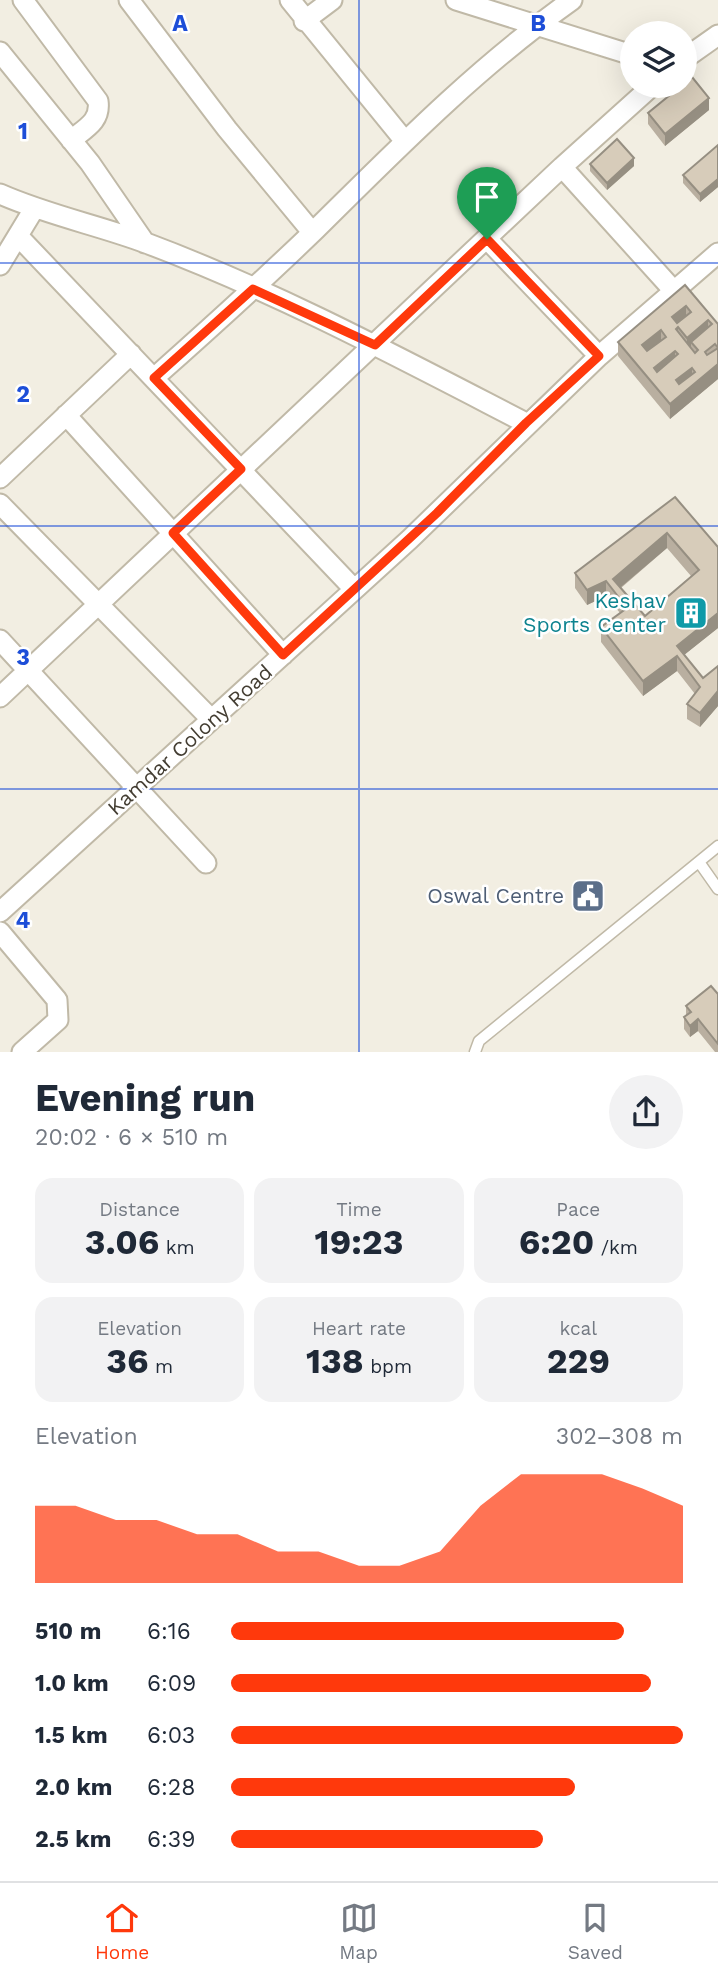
<!DOCTYPE html>
<html lang="en">
<head>
<meta charset="utf-8">
<style>
  :root { --surface:#fff; --page:#f2f2f3; --text:#1f2937; --muted:#747a83; --line:#e0e1e3; --accent:#ff390c }
  body { margin:0; font-family:"Work Sans",sans-serif; background:var(--page); color:var(--text); height:100vh; display:flex; flex-direction:column; font-size:26px; white-space:nowrap }
  * { box-sizing:border-box; margin:0 }
  p { font-size:23px; color:var(--muted) }
  .icon { flex:none; width:38px; height:38px; fill:none; stroke:currentColor; stroke-width:2; stroke-linecap:round; stroke-linejoin:round }
  .map { position:relative; height:1052px; overflow:hidden }
  .panel { display:flex; flex-direction:column; background:var(--surface); flex:1 }
  .panel>* { flex:none }
  .controls { position:absolute; left:620px; top:21px; display:grid; gap:14px }
  .controls a { display:grid; place-items:center; width:77px; height:77px; border-radius:50%; background:var(--surface); box-shadow:0 7px 28px #0002; font-size:35px }
  .pin { position:absolute; display:grid; place-items:center; width:60px; height:60px; color:#fff; margin:-72px -30px; border-radius:50% 50% 50% 0; rotate:-45deg; box-shadow:0 0 7px #0007 }
  .pin .icon { rotate:45deg }
  .round { display:grid; place-items:center; flex:none; width:74px; height:74px; border-radius:37px; background:var(--page) }
  .head { display:flex; align-items:center; justify-content:space-between; height:119px; padding:0 35px }
  h1 { font-size:38px; font-weight:700; line-height:52px }
  .stats { display:grid; grid-template-columns:repeat(3,1fr); gap:10px; height:119px; padding:7px 35px }
  .stats div { display:grid; align-content:center; border-radius:18px; background:var(--page); text-align:center }
  .stats b { font-size:35px; font-weight:700 }
  .stats small { font-size:19px; font-weight:400 }
  .stats p { font-size:19px }
  .chart { height:196px; padding:14px 35px }
  .chart p { display:flex; justify-content:space-between }
  .chart svg { width:100%; height:126px; margin-top:7px; fill:var(--accent); opacity:.7 }
  ul { padding:0 35px; list-style:none; font-size:23px }
  li { display:grid; grid-template-columns:112px 84px 1fr; align-items:center; height:52px }
  li i { height:18px; border-radius:9px; background:var(--accent) }
  .menu { display:flex; justify-content:space-around; align-items:center; height:98px; border-top:2px solid var(--line); background:var(--surface); font-size:19px; color:var(--muted) }
  .menu a { display:grid; justify-items:center; gap:4px }
  .menu .active { color:var(--accent) }
  .map>svg:first-child { display:block }
  .lines { fill:none; stroke-linecap:round; stroke-linejoin:round }
  .lane-casing { stroke:#c0b9a7; stroke-width:13 }
  .street-casing { stroke:#c0b9a7; stroke-width:23 }
  .lane { stroke:#fff; stroke-width:10 }
  .street { stroke:#fff; stroke-width:19 }
  .wall { fill:#b9afa0; fill-rule:evenodd }
  .shaded-wall { fill:#968f82 }
  .building { fill:#d7ccba; stroke:#968f82; stroke-width:2; fill-rule:evenodd }
  .route-casing { stroke:#fff; stroke-width:14 }
  .route { stroke:#ff390c; stroke-width:9 }
  .grid { fill:none; stroke:#1d4ed8; stroke-width:2; stroke-opacity:0.55 }
  .labels { text-anchor:middle; stroke-width:5; stroke-linejoin:round; paint-order:stroke }
  .culture-label { font-size:21px; fill:#0d838f; stroke:#fff; text-anchor:end }
  .street-label { font-size:21px; fill:#433d32; stroke:#fff }
  .service-label { font-size:21px; fill:#4e5e75; stroke:#fff; text-anchor:end }
  .grid-label { font-size:23px; text-anchor:middle; font-weight:bold; fill:#1d4ed8; stroke:#fff; stroke-width:5; stroke-linejoin:round; paint-order:stroke }
</style>
</head>
<body>
<div class="map">
<svg width="718" height="1052" viewBox="0 0 718 1052">
  <rect width="100%" height="100%" fill="#f2eee2"/>
  <g class="lines">
    <defs>
      <path id="lane" d="M699,862L718,889
        M475,1052L479,1041L718,846"/>
      <path id="street" d="M23,0L98,101C101,121 86,128 71,140
        M129,0L227,129L312,232
        M290,0L404,140
        M456,0L632,55
        M304,21L332,0
        M0,52L90,163L145,243
        M684,59L718,35
        M562,167L674,291
        M0,194C47,215 98,225 146,243C277,292 402,359 526,423
        M19,237L353,588
        M487,239L599,356
        M0,265L34,209
        M154,378C207,331 260,283 311,234C395,151 476,68 572,0
        M66,415L283,655
        M0,478L131,354
        M0,504L210,718
        M0,640L206,863
        M0,697L562,167L652,86
        M0,912L410,539L599,356L718,253
        M0,932L57,1000L58,1020L22,1052"/>
    </defs>
    <!-- lane casing -->
    <use href="#lane" class="lane-casing"/>
    <!-- street casing -->
    <use href="#street" class="street-casing"/>
    <!-- lane -->
    <use href="#lane" class="lane"/>
    <!-- street -->
    <use href="#street" class="street"/>
  </g>
  <!-- wall -->
  <path class="wall" d="M709,110L665,146L648,124V113Z
    M718,145V187L700,202L683,183V175Z
    M590,164L634,166L607,190L590,171Z
    M685,285L718,324V379L670,419L618,356V342Z
    M675,497L718,547V628L684,655L703,678L718,666V706L700,727L687,719V704L695,694L677,671L643,696L601,642V627L620,613L606,596L587,605L575,588V573ZM667,548L691,576L645,616L621,588Z
    M718,994V1052H715L698,1031L690,1037L684,1029V1017L686,1015V1006Z"/>
  <!-- shaded-wall -->
  <path class="shaded-wall" d="M709,98V110L665,146V134Z
    M634,158V166L607,190V183Z
    M718,179V187L700,202V194Z
    M686,306V321L678,327V342L672,317Z
    M708,320V335L691,342V349L687,353V338Z
    M661,330V345L642,360V345Z
    M675,351V365L654,383V368Z
    M718,364V379L670,419V404Z
    M692,368V383L676,394V380Z
    M667,533V548L615,592L613,579Z
    M606,581V596L587,605V590Z
    M718,613V628L679,659L677,646Z
    M677,656V671L643,696V681Z
    M718,691V706L700,727V713Z
    M698,1019V1031L690,1037V1026Z"/>
  <!-- building -->
  <path class="building" d="M692,77L709,98L665,134L648,113L681,86H684V83Z
    M617,139L634,158L607,183L590,164Z
    M718,145V179L700,194L683,175Z
    M685,285L718,324V364L670,404L618,342ZM686,306L691,312L677,323L672,317ZM708,320L712,324L691,342L698,350L695,353L676,329L678,327L687,338ZM661,330L666,337L647,351L642,345ZM715,344L718,348L707,355L705,352ZM675,351L678,354L657,372L654,368ZM692,368L695,372L679,384L676,380Z
    M675,497L718,547V613L677,646L703,678L718,666V691L700,713L687,704L700,687L677,656L643,681L601,627L627,608L606,581L587,590L575,573ZM667,533L699,570L645,616L613,579Z
    M711,986L718,994V1044L698,1019L690,1026L684,1017L691,1012L686,1006Z"/>
  <g class="lines">
    <defs>
      <path id="route" d="M487,239L599,356L526,423L437,513L283,655L173,533L241,469L154,378L253,289L375,345Z"/>
    </defs>
    <!-- route casing -->
    <use href="#route" class="route-casing"/>
    <!-- route -->
    <use href="#route" class="route"/>
  </g>
  <!-- grid -->
  <path class="grid" d="M359,0V1052M0,263H718M0,526H718M0,789H718"/>
  <!-- icons -->
  <defs>
    <symbol id="building-square" viewBox="-11 -11 22 22"><rect x="-9" y="-9" width="18" height="18" rx="4" fill="#0f9aa8" stroke="#fff"/><path d="M-4-6H4V6H1V3H-1V6H-4ZM-2.5-4.3h1.7v1.8h-1.7ZM.8-4.3h1.7v1.8H.8ZM-2.5-1h1.7V.8h-1.7ZM.8-1h1.7V.8H.8Z" fill="#fff"/></symbol>
    <symbol id="civic-square" viewBox="-11 -11 22 22"><rect x="-9" y="-9" width="18" height="18" rx="4" fill="#5c6f8a" stroke="#fff"/><path d="M-.6-6.5H3V-4.5H.6V-3L4-1V1h2V6H-6V1h2V-1L-.6-3ZM-1.2 2.5V6h2.4V2.5Z" fill="#fff"/></symbol>
  </defs>
  <g fill-rule="evenodd">
    <use href="#building-square" x="672" y="594" width="38" height="38"/>
    <use href="#civic-square" x="569" y="877" width="38" height="38"/>
  </g>
  <g class="labels">
    <!-- culture labels -->
    <g class="culture-label">
      <text x="666" y="608">Keshav<tspan x="666" dy="24">Sports Center</tspan></text>
    </g>
    <!-- street labels -->
    <g class="street-label">
      <text transform="translate(190 740) rotate(-42)" y="7">Kamdar Colony Road</text>
    </g>
    <!-- service labels -->
    <g class="service-label">
      <text x="564" y="903">Oswal Centre</text>
    </g>
  </g>
  <g class="grid-label">
    <text x="180" y="31">A</text>
    <text x="538" y="31">B</text>
    <text x="23" y="139">1</text>
    <text x="23" y="402">2</text>
    <text x="23" y="665">3</text>
    <text x="23" y="928">4</text>
  </g>
</svg>
<div class="controls">
<a><svg class="icon" aria-label="layers" viewBox="0 0 24 24"><path d="M12 4l9 5-9 5-9-5zM3 14l9 5 9-5"/></svg></a>
</div>
<div class="pin" style="left:487px;top:239px;background:#1e9e55"><svg class="icon" aria-label="arrive" viewBox="0 0 24 24"><path d="M6 21V4h12l-3 4 3 4H6"/></svg></div>
</div>
<section class="panel">
<div class="head"><div><h1>Evening run</h1><p>20:02 · 6 × 510 m</p></div><a class="round"><svg class="icon" aria-label="share" viewBox="0 0 24 24"><path d="M12 15V3M7 8l5-5 5 5M5 13v7h14v-7"/></svg></a></div>
<div class="stats">
<div><p>Distance</p><b>3.06<small> km</small></b></div>
<div><p>Time</p><b>19:23</b></div>
<div><p>Pace</p><b>6:20<small> /km</small></b></div>
</div>
<div class="stats">
<div><p>Elevation</p><b>36<small> m</small></b></div>
<div><p>Heart rate</p><b>138<small> bpm</small></b></div>
<div><p>kcal</p><b>229</b></div>
</div>
<div class="chart"><p><span>Elevation</span>302–308 m</p>
<svg viewBox="0 0 160 44" preserveAspectRatio="none"><path d="M0 44V17L10 17L20 22L30 22L40 27L50 27L60 33L70 33L80 38L90 38L100 33L110 17L120 6L130 6L140 6L150 11L160 17V44z"/></svg>
</div>
<ul>
<li><b>510 m</b>6:16<i style="width:87%"></i></li>
<li><b>1.0 km</b>6:09<i style="width:93%"></i></li>
<li><b>1.5 km</b>6:03<i style="width:100%"></i></li>
<li><b>2.0 km</b>6:28<i style="width:76%"></i></li>
<li><b>2.5 km</b>6:39<i style="width:69%"></i></li>
</ul>
</section>
<nav class="menu">
<a class="active"><svg class="icon" aria-label="home" viewBox="0 0 24 24"><path d="M3 11l9-7 9 7M6 9v11h12V9"/></svg>Home</a>
<a><svg class="icon" aria-label="map" viewBox="0 0 24 24"><path d="M3 6l6-2 6 2 6-2v14l-6 2-6-2-6 2zM9 4v14M15 6v14"/></svg>Map</a>
<a><svg class="icon" aria-label="saved" viewBox="0 0 24 24"><path d="M7 4h10v16l-5-4-5 4z"/></svg>Saved</a>
</nav>
</body>
</html>
